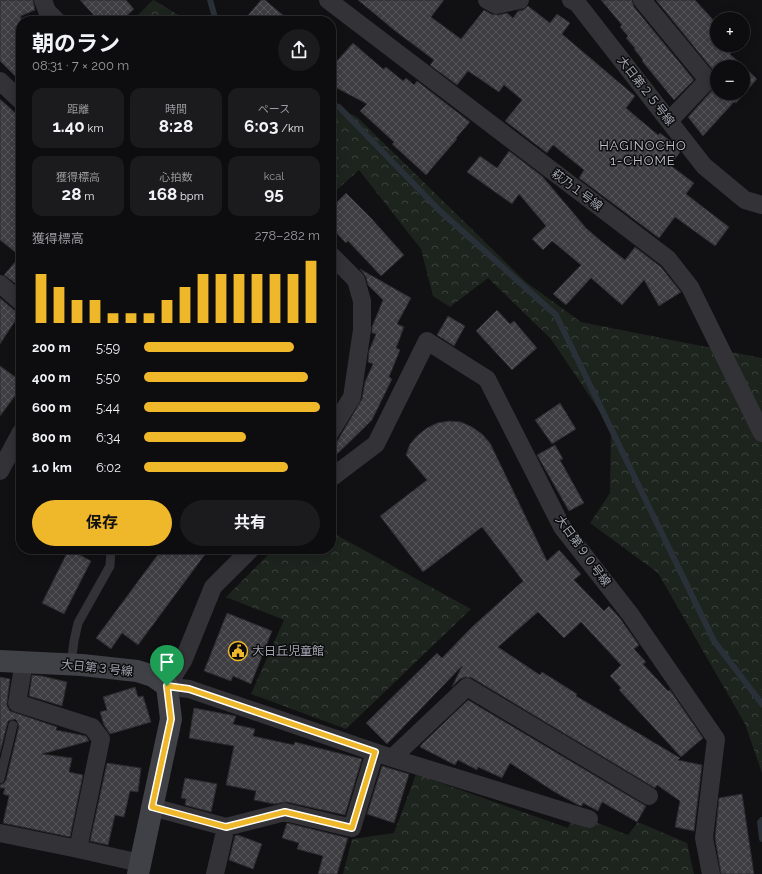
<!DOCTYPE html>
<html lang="ja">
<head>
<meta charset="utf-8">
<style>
  :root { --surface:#0d0c0e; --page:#1b1a1c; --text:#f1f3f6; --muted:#9a9b9e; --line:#2d2c2e; --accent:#efb82b }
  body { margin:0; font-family:Raleway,"Noto Sans JP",sans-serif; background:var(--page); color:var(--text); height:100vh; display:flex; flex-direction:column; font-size:15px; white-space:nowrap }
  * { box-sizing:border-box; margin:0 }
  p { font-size:13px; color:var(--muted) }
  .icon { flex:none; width:22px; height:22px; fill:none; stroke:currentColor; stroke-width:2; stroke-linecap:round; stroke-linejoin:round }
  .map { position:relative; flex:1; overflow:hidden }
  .side { position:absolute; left:16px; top:16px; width:320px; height:538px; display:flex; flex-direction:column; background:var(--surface); border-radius:16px; box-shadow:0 2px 10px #0003,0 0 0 1px var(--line) }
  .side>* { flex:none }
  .controls { position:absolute; left:710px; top:12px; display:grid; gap:8px }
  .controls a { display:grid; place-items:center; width:40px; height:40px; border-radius:50%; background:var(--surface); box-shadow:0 2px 10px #0003,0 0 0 1px var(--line); font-size:20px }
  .pin { position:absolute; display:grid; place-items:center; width:34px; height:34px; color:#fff; margin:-41px -17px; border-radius:50% 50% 50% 0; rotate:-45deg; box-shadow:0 0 4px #0007 }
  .pin .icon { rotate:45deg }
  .round { display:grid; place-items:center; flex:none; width:42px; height:42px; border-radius:21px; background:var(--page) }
  .overview { display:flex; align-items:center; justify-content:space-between; height:68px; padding:0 16px }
  h1 { font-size:22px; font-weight:700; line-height:30px }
  .figures { display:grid; grid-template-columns:repeat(3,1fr); gap:6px; height:68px; padding:4px 16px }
  .figures div { display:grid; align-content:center; border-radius:10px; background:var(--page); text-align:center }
  .figures b { font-size:17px; font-weight:700 }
  .figures small { font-size:11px; font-weight:400 }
  .figures p { font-size:11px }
  .chart { height:112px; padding:8px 16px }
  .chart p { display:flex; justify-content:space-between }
  .chart svg { width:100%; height:72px; margin-top:4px; stroke:var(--accent); stroke-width:6 }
  .action { display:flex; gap:8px; margin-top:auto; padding:8px 16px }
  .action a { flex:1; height:46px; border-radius:24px; background:var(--accent); color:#111; font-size:16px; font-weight:700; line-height:46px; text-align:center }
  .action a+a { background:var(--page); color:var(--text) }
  ul { padding:0 16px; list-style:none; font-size:13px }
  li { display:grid; grid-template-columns:64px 48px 1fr; align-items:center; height:30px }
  li i { height:10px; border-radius:5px; background:var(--accent) }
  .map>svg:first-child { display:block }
  .forest { fill:url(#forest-crowns) }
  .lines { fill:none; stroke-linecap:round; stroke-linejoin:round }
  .stream { stroke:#293037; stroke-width:6 }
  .building { fill:url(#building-cross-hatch); stroke:#2b2a2e }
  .lane { stroke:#323237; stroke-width:9 }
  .street { stroke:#323237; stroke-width:18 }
  .secondary { stroke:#404147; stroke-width:22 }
  .route-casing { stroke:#fff; stroke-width:8 }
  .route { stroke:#efb82b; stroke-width:5 }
  .labels { text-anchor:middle; stroke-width:3; stroke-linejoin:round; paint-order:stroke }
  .street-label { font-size:12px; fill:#a2a6b3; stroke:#0c0c0d }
  .poi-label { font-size:12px; fill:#a2a6b3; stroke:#0c0c0d; text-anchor:start }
  .neighbourhood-label { font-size:13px; letter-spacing:1px; fill:#c3c5cf; stroke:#0c0c0d }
</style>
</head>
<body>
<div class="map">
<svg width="762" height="874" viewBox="0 0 762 874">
  <defs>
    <pattern id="forest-crowns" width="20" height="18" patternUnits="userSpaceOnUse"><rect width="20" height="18" fill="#1d241e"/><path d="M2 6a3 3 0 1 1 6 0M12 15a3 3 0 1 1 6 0" fill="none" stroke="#3b413c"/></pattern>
    <pattern id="building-cross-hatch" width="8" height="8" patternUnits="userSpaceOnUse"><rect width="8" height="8" fill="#3d3d42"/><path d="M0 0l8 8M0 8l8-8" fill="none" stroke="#56565b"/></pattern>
  </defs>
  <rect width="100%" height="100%" fill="#111012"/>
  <!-- forest -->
  <path class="forest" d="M153,0H154L188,21H145L137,16Z
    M331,104L357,117L526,282L581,322L762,358V773L745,724L658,573L590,523L610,493L611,428L551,339L488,278L450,307L433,296L421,249L359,170L331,195Z
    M331,288L335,293L336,386L331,396Z
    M331,532L471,609L346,729L251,694L284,620L226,597L274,549H331Z
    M416,774L568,828L573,813L628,835L638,822L687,843L694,874H343L352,839L394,833Z"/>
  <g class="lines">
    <!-- stream -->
    <path class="stream" d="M210,0L216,21
      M331,104L339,107L440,211L556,315L714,641L762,704
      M762,820L760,822L762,839"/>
  </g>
  <!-- building -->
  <path class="building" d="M0,0H33L35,10L21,16V82L0,61Z
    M80,0H126L134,9L121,21H99Z
    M261,0H265L290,21H243Z
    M358,0H444L431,17L461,39L484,10L491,14L498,15L507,13L513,18L518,11L523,10L528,6L550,23L557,14L570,23L562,34L635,96L626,108L658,135L660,133L673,143L680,152L670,165L694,183L686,194L729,227L715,246L675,217L659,238L579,178L584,170L553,145L547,153L505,121L522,100L504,85L499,92L468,71L457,85L430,65L434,60L394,30Z
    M601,0H632L634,7L694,80L674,100L642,61L643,60L634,49L635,48L626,38L628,36L620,27L622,25Z
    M656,0H695L717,24V45H740L730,54L757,79L736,103L734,102L703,136L688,117L717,85V93H743V67H717V75Z
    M353,43L383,69L386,67L403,81L406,78L414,85L417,81L470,122L456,138L457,139L426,175L392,144L394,142L360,111L367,104L331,85V71L335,63Z
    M0,99L21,118V284L19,286L4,275L20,256L0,240Z
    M509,151L542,176L586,228L601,241L625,260L635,247L661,267L681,292L659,306L644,280L622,305L591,278L566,305L553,294L581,265L552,241L543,250L532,239L546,226L519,194L512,204L467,172L480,156L497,168Z
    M346,193L371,218L404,255L381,276L348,241L346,243L331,227V208Z
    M360,269L411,298L397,324L404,327L396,348L400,350L389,377L392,379L372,420L331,460V454L339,438L362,399L365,382L373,364L368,362L369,351L376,334L372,333V327L383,300L368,285L366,277Z
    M0,298L14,310L21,312L0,344Z
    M497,310L510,324L514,321L537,348L512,370L476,331Z
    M448,316L465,326L454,346L437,335Z
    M0,366L21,381V388L0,416Z
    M560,403L576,429L552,444L535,420Z
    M449,421L461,422L472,427L482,434L490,443L547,561L559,550L581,574L574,580L604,611L609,606L619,617L639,645L634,649L646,662L643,664L668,691L670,690L703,738L681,757L619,690L621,688L610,676L621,665L581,622L564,638L538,612L498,647L540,675L542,672L577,694L576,696L680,758L678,760L702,765L694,831L675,827L680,801L657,785L655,788L472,678L465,677L460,679L452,687L462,666L387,744L366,723L437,653L442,658L472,627L523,581L482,527L423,572L380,516L427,480L406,455L410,444L418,435L427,428L437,423Z
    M555,445L563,459L560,460L584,503L569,511L537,455Z
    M69,549L91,561L64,614L42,603Z
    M162,549H209L138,645L122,633L111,649L96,638Z
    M227,613L272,631L251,684L233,676L231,681L204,671Z
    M32,675L42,676L67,682L62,706L29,696Z
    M0,677L10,679L7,702V706L10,711L57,727L56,730L86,736L89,741L42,754L72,758L69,772L83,775L70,837L3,823L9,796L3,794L5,788H0V785L4,783L6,780L19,726L17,721L15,719L8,721L0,753Z
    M135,687L138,697L143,696L151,722L110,734L104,725L100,712L107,710L103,697Z
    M468,700L646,806L637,822L602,802L598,811L583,803L582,806L578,805L553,791L510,763L502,778L478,767L477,770L458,760L455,765L420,747L422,744Z
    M194,708L236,716L233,724L255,729L253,736L294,745L295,742L362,759L345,815L287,802L274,804L254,800L256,791L226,785L234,746L189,738Z
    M107,763L141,768L138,792L130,791L124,817L115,815L108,845L90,841Z
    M382,766L409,774L394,823L367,814Z
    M185,778L217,784L211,812L185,805L186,799L181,798Z
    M742,794L754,874H721L715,838L719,798Z
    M287,823L348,838L337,874H318L323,856L297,849L299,843L282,838Z
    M238,835L262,844L253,869L229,860L235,836Z"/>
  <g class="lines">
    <!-- lane -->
    <path class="lane" d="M71,664L74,641L78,623L110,566L111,549
      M0,779L13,725"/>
    <!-- street -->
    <path class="street" d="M43,0L47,11L57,21
      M328,0L668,259L690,287L762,433
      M487,0L496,5L520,0
      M571,0L577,3L704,166L745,200L762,205
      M642,0L708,80L669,121
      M0,81L21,101
      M331,255L356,280L362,301V330L352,397L331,431
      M0,284L21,302
      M0,471L21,432
      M331,478L376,444L427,341L487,379L562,527L630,614L716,739L704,838L711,874
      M251,549L213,587L183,661L167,686L189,689L392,758L589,819
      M24,662L17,703L92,727L101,739L78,849
      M392,758L467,687L649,796
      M152,807L226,827L285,812L352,828L375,752
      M0,833L78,849L140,863
      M215,874L226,827"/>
    <!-- secondary -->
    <path class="secondary" d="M0,661L82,665L137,671L153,676L167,686L171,719L138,874"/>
  </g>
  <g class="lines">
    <defs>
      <path id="route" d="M167,686L189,689L375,752L352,828L285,812L226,827L152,807L171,719Z"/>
    </defs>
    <!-- route casing -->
    <use href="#route" class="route-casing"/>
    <!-- route -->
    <use href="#route" class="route"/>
  </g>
  <!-- icons -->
  <defs>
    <symbol id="civic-ring" viewBox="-11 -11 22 22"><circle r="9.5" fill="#0c0c0d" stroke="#efb82b" stroke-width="1.5"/><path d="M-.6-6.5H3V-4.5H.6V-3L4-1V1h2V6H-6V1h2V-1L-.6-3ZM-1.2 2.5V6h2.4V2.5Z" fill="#efb82b"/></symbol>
  </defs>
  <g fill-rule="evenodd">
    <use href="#civic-ring" x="227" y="640" width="22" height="22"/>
  </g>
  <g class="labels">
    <!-- street labels -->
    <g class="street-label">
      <text transform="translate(646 91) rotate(52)" y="4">大日第２５号線</text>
      <text transform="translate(577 190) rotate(37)" y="4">萩乃１号線</text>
      <text transform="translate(583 551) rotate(54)" y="4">大日第９０号線</text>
      <text transform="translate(97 668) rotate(6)" y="4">大日第３号線</text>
    </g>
    <!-- poi labels -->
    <g class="poi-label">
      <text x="252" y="655">大日丘児童館</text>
    </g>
    <!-- neighbourhood labels -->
    <g class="neighbourhood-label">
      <text x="643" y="150">HAGINOCHO<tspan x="643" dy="15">1-CHOME</tspan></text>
    </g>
  </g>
</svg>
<div class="controls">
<a>+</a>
<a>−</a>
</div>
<div class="pin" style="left:167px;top:686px;background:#1e9e55"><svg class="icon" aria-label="arrive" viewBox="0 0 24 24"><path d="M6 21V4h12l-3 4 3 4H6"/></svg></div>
<section class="side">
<div class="overview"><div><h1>朝のラン</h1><p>08:31 · 7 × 200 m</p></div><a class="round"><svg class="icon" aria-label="share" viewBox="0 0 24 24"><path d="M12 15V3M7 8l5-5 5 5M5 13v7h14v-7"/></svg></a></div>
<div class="figures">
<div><p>距離</p><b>1.40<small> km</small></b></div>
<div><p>時間</p><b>8:28</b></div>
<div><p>ペース</p><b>6:03<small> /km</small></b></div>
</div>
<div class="figures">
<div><p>獲得標高</p><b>28<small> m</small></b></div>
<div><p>心拍数</p><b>168<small> bpm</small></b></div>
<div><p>kcal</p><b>95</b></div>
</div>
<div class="chart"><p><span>獲得標高</span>278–282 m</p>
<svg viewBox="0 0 160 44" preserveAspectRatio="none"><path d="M5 44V14M15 44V22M25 44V30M35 44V30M45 44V38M55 44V38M65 44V38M75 44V30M85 44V22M95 44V14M105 44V14M115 44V14M125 44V14M135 44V14M145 44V14M155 44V6"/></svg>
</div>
<ul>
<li><b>200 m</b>5:59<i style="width:85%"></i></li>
<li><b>400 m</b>5:50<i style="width:93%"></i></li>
<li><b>600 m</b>5:44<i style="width:100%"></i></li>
<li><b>800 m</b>6:34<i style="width:58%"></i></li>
<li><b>1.0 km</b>6:02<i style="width:82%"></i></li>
</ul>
<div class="action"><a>保存</a><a>共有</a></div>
</section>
</div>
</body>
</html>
